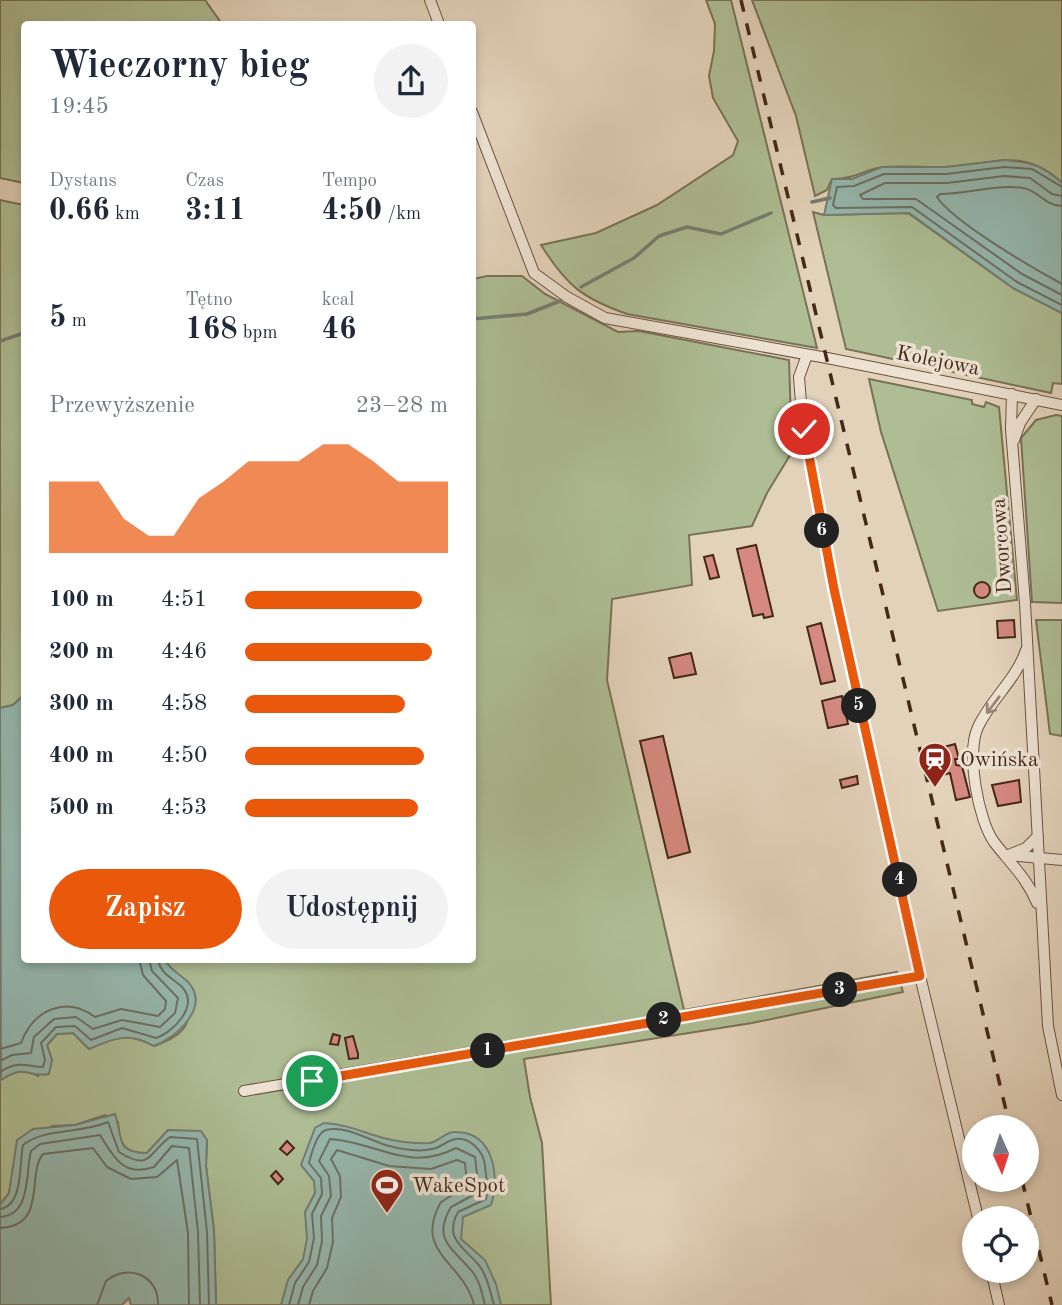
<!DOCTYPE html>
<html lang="pl">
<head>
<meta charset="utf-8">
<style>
  :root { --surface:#fff; --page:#f2f2f3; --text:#1f2937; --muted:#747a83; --accent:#ea580c }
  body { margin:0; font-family:"Old Standard TT",serif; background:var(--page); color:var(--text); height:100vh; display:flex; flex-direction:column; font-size:26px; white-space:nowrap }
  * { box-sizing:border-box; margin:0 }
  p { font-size:23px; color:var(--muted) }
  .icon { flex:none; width:38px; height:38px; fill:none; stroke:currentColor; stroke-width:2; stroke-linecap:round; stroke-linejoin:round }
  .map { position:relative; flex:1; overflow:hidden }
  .drawer { position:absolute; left:21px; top:21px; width:455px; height:942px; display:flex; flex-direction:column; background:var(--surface); border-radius:7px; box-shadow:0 4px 10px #0003 }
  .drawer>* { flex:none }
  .needle { width:46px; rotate:177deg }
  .fabs { position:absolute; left:962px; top:1115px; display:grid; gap:14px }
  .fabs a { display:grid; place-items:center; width:77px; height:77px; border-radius:50%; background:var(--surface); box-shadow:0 4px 10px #0003; font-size:35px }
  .pin { position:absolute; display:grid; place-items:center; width:60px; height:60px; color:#fff; margin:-30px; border:4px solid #fff; border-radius:50%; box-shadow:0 2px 7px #0007 }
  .km { position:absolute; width:35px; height:35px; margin:-18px; border-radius:50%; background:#222; color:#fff; font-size:19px; line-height:35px; text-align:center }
  .round { display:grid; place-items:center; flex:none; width:74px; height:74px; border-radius:37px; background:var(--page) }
  .headline { display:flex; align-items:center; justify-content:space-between; height:119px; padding:0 28px }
  h1 { font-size:38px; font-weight:700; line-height:52px }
  .metrics { display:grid; grid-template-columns:repeat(3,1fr); gap:10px; height:119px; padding:7px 28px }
  .metrics div { display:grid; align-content:center }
  .metrics b { font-size:30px; font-weight:700 }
  .metrics small { font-size:19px; font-weight:400 }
  .metrics p { font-size:19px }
  .chart { height:196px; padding:14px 28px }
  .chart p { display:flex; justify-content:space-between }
  .chart svg { width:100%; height:126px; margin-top:7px; fill:var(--accent); opacity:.7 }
  .primary-button { display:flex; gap:14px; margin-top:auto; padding:14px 28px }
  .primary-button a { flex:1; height:80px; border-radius:42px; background:var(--accent); color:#fff; font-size:28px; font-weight:700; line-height:80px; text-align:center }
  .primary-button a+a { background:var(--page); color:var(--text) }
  ul { padding:0 28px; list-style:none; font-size:23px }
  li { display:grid; grid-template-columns:112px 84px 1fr; align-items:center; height:52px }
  li i { height:18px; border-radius:9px; background:var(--accent) }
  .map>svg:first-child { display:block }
  .green { fill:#aebd94; stroke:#7a7256; stroke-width:2 }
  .water { fill:#95b8af; stroke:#757e73; stroke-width:2 }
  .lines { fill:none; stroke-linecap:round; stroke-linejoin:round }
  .shore { stroke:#6d7064; stroke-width:2 }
  .stream { stroke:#757e73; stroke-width:3.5 }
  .building { fill:#d58980; stroke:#452818; stroke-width:2 }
  .minor-casing { stroke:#6c5240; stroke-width:12 }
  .minor { stroke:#ede2d2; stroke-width:10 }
  .rail { stroke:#452818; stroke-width:3.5; stroke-dasharray:12 12; stroke-linecap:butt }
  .oneway { stroke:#998575 }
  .route-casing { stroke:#fff; stroke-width:14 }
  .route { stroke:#ea580c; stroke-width:9 }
  .labels { text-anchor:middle; stroke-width:7; stroke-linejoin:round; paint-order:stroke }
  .street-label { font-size:21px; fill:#452818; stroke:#ede2d2 }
  .poi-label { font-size:21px; fill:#452818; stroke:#ede2d2; text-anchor:start }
</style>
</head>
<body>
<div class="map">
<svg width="1062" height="1305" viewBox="0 0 1062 1305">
  <rect width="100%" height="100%" fill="#e3d2ba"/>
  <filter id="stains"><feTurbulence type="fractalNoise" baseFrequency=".00286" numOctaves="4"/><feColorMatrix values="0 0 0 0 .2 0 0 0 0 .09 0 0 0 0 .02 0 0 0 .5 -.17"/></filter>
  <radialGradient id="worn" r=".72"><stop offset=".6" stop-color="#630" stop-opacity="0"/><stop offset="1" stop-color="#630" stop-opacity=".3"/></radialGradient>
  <!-- green -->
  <path class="green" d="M0,0H205L222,24H24V183L0,178Z
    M706,0H731L817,348L627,314C582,298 567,286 541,245L596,233L657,205L733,155L738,141L713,98L709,76L714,51L715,24Z
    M752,0H1062V183C1022,145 992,166 944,167C924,168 904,165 884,167C864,169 857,179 832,179L827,190L815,196L796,116Z
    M0,200L24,205V695L13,705L0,708Z
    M813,212L824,215L908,213L1013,288L1062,313V384L1053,383L1051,393L846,349Z
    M487,276H522L545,294L618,332L639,331L789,360L792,452L767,493L752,526L689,535L692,585L612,599L607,680L684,1010L897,972L903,992L752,1023L524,1059L530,1097L542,1143L551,1305H289L282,1302L281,1305H216L214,1231L206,1166L207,1141L185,1132L168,1130L146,1154C124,1153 119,1143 118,1122L105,1115L75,1125L52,1126L12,1178L9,1193L0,1205V1080C16,1071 21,1067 38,1076L52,1060L47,1045L57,1034L73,1033L89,1049C116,1037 127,1031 154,1046C194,1032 190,1019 188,983L176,975L164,959H472L473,279Z
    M869,379L972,400V404L984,407L986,402L999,407L1017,600L938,611L881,432Z
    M1056,415L1062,416V603L1032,602L1021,438L1036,420Z
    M1036,620H1062V736L1050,734Z"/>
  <!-- water -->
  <path class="water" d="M1004,160C1030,162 1043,165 1062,183V313L1013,288L909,213L824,215L832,179H852L882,167H946Z
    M24,695V959H164C170,970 180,974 188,982C211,1007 176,1038 154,1046C129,1032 114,1038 89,1049L73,1033L57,1034L47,1045L52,1060L49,1074C26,1078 26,1063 1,1080L0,708L13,705Z
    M115,1114C123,1136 114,1153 147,1153L168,1130L201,1131L207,1140L206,1166L214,1231L216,1305H131L129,1298L122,1305H0V1205L9,1193L17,1140L33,1129L75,1125Z
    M324,1123C353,1125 367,1135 392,1140C403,1142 419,1144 430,1143C439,1141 446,1132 454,1132C494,1131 500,1176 491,1205L463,1217L461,1239L485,1260L496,1284L501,1305H281L288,1280L303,1259L307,1239L305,1212L315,1193L314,1181L301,1165L315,1128Z"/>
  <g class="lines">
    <!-- shore -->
    <path class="shore" d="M1062,187L1032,169L1004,167L946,174H884L854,186L837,187L833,205L836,208L912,207L1017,282L1062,305
      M1062,196L1052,194L1030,178L1004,176L947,183H885L860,195L863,199H916L1022,274L1062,295
      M1062,206C1045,206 1038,190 1023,188C995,184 968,194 940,194L937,197C952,221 1034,269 1062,284
      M0,1049L21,1043C33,1010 66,995 95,1017L121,1009L158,1016L165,1009L166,1001L143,975L139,959
      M0,1061L12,1055L31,1053L34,1037L54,1019L76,1017L93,1029L122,1020L160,1027L175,1013L178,998L152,971L149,959
      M0,1072C18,1060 25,1066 43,1067L45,1060L41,1043L56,1027L75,1026L91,1040L122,1028L156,1038C172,1033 200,1006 182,987C173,978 160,974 158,959
      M0,1209C24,1205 19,1163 23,1145C44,1128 80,1134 108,1122L119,1152C151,1172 148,1153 170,1137L197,1139L207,1232L209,1305
      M0,1217C32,1215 25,1173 31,1151L40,1144L100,1135C113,1156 123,1178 154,1167L172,1146L189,1148L198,1232L200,1305
      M0,1228C48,1226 26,1175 43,1154L93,1148L107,1167L131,1179L157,1177L177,1160L188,1233L189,1305
      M97,1305L106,1281C128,1263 159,1275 158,1305
      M289,1305L295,1283L309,1262L314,1238L312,1214L322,1194L321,1178L309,1163C311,1155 317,1132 326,1130C347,1125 370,1141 389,1146C401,1149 420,1152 432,1149C440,1148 445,1142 452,1140C469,1134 484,1152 485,1166C486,1178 489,1188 486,1199L458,1212C444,1238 462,1246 477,1263C487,1274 490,1291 494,1305
      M298,1305L303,1287L317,1265L322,1241L321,1216L331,1196L329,1176L319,1161L330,1139C377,1142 408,1173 456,1148L475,1157L479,1192L451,1207C432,1239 452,1248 470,1269C479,1278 482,1293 485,1305
      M309,1305L313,1291L327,1268L333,1242L332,1218L341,1197L340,1176L331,1159L337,1150L389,1166L431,1169L457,1160L465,1163L467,1186L441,1202C412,1253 464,1262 474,1305"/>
    <!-- stream -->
    <path class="stream" d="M812,202L830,198
      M581,287L634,258L659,236L687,227L721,234L771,213
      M472,319L527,314L560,301
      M0,341L24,333"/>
  </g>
  <!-- building -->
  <path class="building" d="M756,545L773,616L764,618L763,614L753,616L737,549Z
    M713,555L719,577L710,579L704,557Z
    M974 590a8 8 0 1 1 16 0a8 8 0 1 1-16 0Z
    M1014,620L1015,637L998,638L997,621Z
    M821,623L835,681L821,684L807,627Z
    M691,653L696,674L674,678L669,658Z
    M842,696L848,724L828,728L822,701Z
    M663,736L690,852L668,858L640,741Z
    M955,744L959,759H955L956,765L962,766L970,797L956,800L950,773L943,775L940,762L947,761L944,747Z
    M857,776L858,784L842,788L840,780Z
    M1019,780L1021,802L998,806L992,785Z
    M333,1034L340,1036L338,1045L330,1044Z
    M353,1036L358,1054V1058L349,1059L345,1038Z
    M287,1141L294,1148L287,1155L280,1149Z
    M276,1171L283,1179L278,1184L271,1176Z"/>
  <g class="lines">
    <defs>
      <path id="minor" d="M430,0L439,24
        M472,112L534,273L567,297L605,318L827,358L1062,405
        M807,355L799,377L801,403L824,541L920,976L978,1218
        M1012,394L1011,429L1025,603L1048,1026L1062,1095
        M1014,440L1020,423L1036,399
        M1026,650C1016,680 991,699 978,727C966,752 978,820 994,842C1010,863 1027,878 1037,903
        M1011,854L1026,848L1038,836
        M1007,855L1062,860
        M244,1091L920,976
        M991,1270L999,1305"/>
    </defs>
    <!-- minor casing -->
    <use href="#minor" class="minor-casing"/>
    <!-- minor -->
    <use href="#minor" class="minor"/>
    <!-- rail -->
    <path class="rail" d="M741,0L1010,1127
      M1022,1180L1052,1305"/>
  </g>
  <!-- one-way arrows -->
  <defs><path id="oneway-shaft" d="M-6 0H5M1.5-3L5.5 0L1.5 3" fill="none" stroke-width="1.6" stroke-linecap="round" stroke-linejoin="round" transform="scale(1.75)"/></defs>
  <use class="oneway" href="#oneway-shaft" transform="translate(993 705) rotate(127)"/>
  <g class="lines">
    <defs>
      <path id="route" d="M312,1081L920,976L834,589L804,429"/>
    </defs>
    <!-- route casing -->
    <use href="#route" class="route-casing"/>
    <!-- route -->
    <use href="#route" class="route"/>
  </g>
  <!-- icons -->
  <defs>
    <symbol id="station-pin" viewBox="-11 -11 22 30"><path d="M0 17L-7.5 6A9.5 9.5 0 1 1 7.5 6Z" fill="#8f2418" stroke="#ede2d2"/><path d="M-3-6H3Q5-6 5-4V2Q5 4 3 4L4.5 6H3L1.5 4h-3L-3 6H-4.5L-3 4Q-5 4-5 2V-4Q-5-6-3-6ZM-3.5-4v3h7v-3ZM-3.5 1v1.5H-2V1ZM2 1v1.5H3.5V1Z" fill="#fff"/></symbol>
    <symbol id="stadium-pin" viewBox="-11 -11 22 30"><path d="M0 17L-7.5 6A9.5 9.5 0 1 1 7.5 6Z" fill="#8f2418" stroke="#ede2d2"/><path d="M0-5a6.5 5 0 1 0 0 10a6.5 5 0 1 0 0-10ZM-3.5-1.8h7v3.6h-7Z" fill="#fff"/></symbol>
  </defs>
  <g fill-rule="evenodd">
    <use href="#station-pin" x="916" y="740" width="38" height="52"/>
    <use href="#stadium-pin" x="368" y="1166" width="38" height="52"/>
  </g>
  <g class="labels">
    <!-- street labels -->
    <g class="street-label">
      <text transform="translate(938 360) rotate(11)" y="7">Kolejowa</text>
      <text transform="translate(1001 546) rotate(-94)" y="7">Dworcowa</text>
    </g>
    <!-- poi labels -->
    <g class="poi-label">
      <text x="960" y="766">Owińska</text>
      <text x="412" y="1192">WakeSpot</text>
    </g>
  </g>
  <rect width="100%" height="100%" filter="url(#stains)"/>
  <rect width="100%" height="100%" fill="url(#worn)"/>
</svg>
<div class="fabs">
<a><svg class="needle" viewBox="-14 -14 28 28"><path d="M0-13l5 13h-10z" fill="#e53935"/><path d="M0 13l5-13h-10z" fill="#747a83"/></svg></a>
<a><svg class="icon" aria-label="locate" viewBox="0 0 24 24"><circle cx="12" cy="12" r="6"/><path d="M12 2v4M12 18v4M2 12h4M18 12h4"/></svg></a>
</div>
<div class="pin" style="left:312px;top:1081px;background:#1e9e55"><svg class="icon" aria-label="arrive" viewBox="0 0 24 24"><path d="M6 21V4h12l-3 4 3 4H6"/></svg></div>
<div class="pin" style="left:804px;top:429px;background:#d93025"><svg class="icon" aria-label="check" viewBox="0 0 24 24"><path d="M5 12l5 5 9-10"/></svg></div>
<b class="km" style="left:488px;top:1051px">1</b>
<b class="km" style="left:664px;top:1020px">2</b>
<b class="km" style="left:840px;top:990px">3</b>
<b class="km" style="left:900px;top:880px">4</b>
<b class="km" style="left:859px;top:706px">5</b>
<b class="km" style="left:822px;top:531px">6</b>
<section class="drawer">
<div class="headline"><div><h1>Wieczorny bieg</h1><p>19:45</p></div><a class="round"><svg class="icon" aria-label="share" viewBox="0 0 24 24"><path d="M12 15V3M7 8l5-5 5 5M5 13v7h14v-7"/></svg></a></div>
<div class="metrics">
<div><p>Dystans</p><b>0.66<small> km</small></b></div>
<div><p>Czas</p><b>3:11</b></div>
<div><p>Tempo</p><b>4:50<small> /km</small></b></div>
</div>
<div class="metrics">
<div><b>5<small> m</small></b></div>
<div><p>Tętno</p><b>168<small> bpm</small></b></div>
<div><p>kcal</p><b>46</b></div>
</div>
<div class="chart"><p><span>Przewyższenie</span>23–28 m</p>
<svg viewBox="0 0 160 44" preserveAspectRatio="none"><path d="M0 44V19L10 19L20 19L30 32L40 38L50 38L60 25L70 19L80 12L90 12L100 12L110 6L120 6L130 12L140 19L150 19L160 19V44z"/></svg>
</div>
<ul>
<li><b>100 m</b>4:51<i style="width:87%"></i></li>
<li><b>200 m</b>4:46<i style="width:92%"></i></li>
<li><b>300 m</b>4:58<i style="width:79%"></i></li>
<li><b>400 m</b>4:50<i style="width:88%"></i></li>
<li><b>500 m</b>4:53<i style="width:85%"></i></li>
</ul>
<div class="primary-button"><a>Zapisz</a><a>Udostępnij</a></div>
</section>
</div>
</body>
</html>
